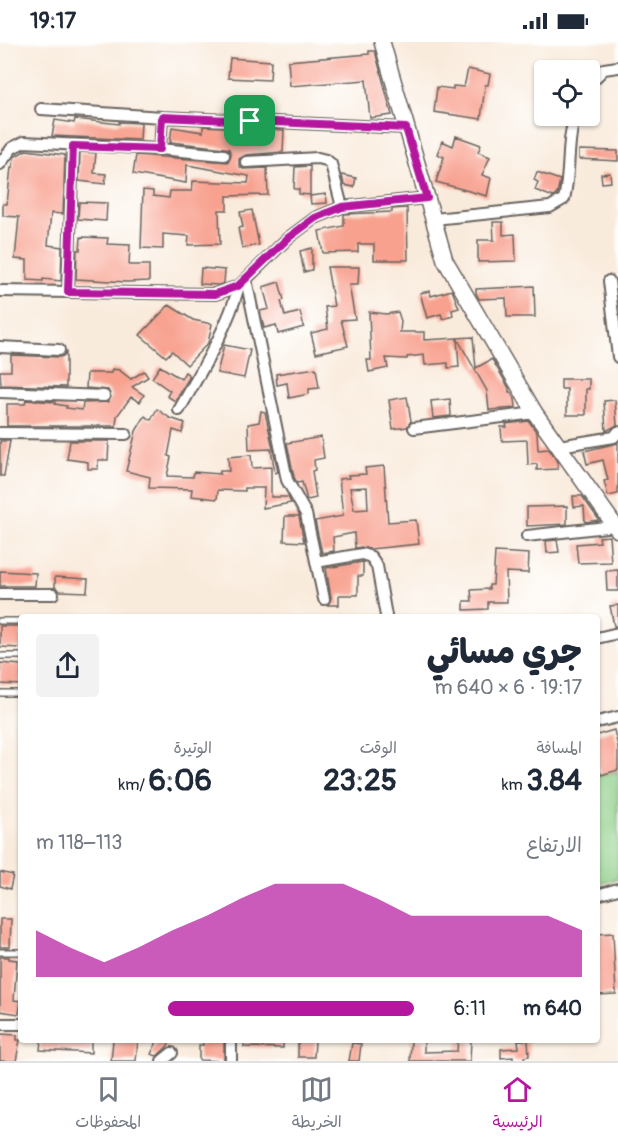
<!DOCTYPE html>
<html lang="ar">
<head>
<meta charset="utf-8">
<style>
  :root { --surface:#fff; --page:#f2f2f3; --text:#1f2937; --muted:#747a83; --line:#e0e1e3; --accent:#b5179e }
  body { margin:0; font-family:Pangolin,"Playpen Sans Arabic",sans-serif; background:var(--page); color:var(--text); direction:rtl; height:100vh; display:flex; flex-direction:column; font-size:22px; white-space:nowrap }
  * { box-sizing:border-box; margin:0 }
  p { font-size:20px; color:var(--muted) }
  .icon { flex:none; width:33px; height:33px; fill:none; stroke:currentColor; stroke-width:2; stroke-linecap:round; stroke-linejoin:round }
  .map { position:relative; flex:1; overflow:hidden; direction:ltr }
  .details { position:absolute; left:18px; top:572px; width:582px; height:429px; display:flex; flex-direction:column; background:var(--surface); border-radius:6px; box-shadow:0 2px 4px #0004; direction:rtl }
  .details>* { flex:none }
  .tools { position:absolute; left:534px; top:18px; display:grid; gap:12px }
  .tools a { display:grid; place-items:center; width:66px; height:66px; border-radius:6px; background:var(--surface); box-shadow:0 2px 4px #0004; font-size:30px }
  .pin { position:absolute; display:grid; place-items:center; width:51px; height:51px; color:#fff; margin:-26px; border-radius:12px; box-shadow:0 3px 9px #0006 }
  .round { display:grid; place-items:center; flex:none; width:63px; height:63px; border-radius:6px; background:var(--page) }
  .summary { display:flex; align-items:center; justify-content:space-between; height:102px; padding:0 18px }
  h1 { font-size:33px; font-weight:800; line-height:45px }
  .stats { display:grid; grid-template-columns:repeat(3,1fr); gap:9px; height:102px; padding:6px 18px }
  .stats div { display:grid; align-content:center }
  .stats b { font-size:30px; font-weight:800 }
  .stats small { font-size:16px; font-weight:400 }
  .stats p { font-size:16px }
  .chart { height:168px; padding:12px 18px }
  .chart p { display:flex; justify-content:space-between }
  .chart svg { width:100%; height:108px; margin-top:6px; fill:var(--accent); opacity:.7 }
  ul { padding:0 18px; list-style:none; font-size:20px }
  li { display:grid; grid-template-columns:96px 72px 1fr; align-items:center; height:45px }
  li i { height:15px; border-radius:8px; background:var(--accent) }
  .status { display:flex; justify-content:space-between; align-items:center; height:42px; padding:0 30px; background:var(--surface); direction:ltr }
  .status svg { height:16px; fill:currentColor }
  .menu { display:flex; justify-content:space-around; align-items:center; height:84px; border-top:2px solid var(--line); background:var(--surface); font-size:16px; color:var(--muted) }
  .menu a { display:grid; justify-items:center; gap:3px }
  .menu .active { color:var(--accent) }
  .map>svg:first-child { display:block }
  .green { fill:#8dce86; stroke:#547551; stroke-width:1.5 }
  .building { fill:#f8a18f; fill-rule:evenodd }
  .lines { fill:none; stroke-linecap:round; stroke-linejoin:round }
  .lane-casing { stroke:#69645f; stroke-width:8 }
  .street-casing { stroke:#69645f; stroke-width:14 }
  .secondary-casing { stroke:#69645f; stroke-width:18 }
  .lane { stroke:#fff; stroke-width:5 }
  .street { stroke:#fff; stroke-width:10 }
  .secondary { stroke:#fff; stroke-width:15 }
  .route-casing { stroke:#fff; stroke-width:12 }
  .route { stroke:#b5179e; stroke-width:8 }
</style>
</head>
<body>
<div class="status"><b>19:17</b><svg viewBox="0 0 49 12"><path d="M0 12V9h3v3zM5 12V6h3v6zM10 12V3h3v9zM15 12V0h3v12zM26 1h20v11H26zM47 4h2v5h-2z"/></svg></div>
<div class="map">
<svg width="618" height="1019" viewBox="0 0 618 1019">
  <rect width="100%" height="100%" fill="#fff"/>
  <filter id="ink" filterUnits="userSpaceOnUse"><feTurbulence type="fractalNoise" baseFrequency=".0167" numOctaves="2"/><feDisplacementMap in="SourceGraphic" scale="12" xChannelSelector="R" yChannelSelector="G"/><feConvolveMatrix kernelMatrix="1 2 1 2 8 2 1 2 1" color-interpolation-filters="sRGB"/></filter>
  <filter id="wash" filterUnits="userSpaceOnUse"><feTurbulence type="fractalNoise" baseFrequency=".008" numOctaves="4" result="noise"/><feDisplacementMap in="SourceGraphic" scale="24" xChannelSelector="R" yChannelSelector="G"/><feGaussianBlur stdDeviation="1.35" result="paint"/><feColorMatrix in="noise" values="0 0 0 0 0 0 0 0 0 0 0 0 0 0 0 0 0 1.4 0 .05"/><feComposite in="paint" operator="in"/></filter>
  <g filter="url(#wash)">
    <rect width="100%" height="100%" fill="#f9ebdc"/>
    <!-- green -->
    <path class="green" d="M618,729V837L597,843V735Z"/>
    <g id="blocks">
      <!-- building -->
      <path class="building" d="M369,9H375L392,73L370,76L366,38L290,44L288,19L369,12Z
        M230,16L271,19L270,38L228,36Z
        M468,27L490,32L488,43H485L481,77L434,70L437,45L453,47V44L464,45Z
        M75,77L119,82V80L141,81L140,98L52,94L55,78L74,81Z
        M203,84L284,88L283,110L246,113L239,117V124L243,127L267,126L268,153L227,154V168H219L220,202L188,203L189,194L163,192V207L141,206L143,148L153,149V154L169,156L170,149H192L193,139L248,141L249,134L187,123L186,141L133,132L136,113L228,120L231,113L229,107L225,106L170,100L172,85L203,90Z
        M456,94L481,103L478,110L490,115L482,133L491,136L487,154L436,140L444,115L437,112L442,99L453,104Z
        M26,108L65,113L63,172L51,171L48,203L62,205L61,239L43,237V239L27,238V218L15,217L19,175L3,174V162H7L11,125H13L14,115Z
        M579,108L618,109V119L579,117Z
        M80,110L96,111L94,131L106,132L105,142L79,139Z
        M310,124V153L299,152V147H294L295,125Z
        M537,130L560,138L557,152L553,155L535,148L538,140L534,138Z
        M610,131L611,140L602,141L601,132Z
        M342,133L356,136L354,145L344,143Z
        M326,152L327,161L311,162L310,154Z
        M79,160L107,161L106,179L78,177Z
        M407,166L408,218H374V202H358V210L323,211L319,189L344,184V172L392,170V167Z
        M252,168L259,203L242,206L238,186L243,185L240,170Z
        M493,180H503V193L515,192L516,219L478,220V198H494Z
        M81,195L108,196L107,202L130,203L129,223H149V239L127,240L76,237L77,208H80Z
        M312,206V228L304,230L300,209Z
        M327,225H359L358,243H349L355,277L341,278L348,304L316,311L311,291L328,287L325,265L334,264Z
        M201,226L225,228L224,241L219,243L200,242Z
        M279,240L284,258L281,259L285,274L300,270L304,285L278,292L276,283L264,286L260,269L269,267L263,245Z
        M534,244L535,275H507L506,256L479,257L476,251V247Z
        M452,248L459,266L452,268L453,274L443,277L441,272L427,276L420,251L430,249L431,254Z
        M169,263L193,278L212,282L208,301L187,323L172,309L166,315L140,293Z
        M369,270L386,272L398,270L401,279L400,290H424V298L457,296L459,325L448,326V321L425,323L424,313L407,315V317L386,316L388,326L369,330L367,318H371Z
        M473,295L476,326L492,317L509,346V350H511L515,357L516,366L489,368L487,349L457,296Z
        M224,303L250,308L244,336L217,331Z
        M66,310V345L1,343L0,329H11V313L59,315L63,314Z
        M160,324L181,337L185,330L190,334L175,359L167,354L170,349L152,336Z
        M316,326L319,346L309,347V352L289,356L287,341L277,343L276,332Z
        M112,327L119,328L131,337L144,329L148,335L132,345L144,353L140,360L131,355L117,374L116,384H7V362H25L26,358L55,360V362L67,364L66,366L82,368L83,361L108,360L111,355L108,348L86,346L87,331H111Z
        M561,337H589V347H586V373H567V347H561Z
        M407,355L411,379L407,385L393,387L389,358Z
        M450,357L451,374L433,376L431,359Z
        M615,358L617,383L606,389L604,359Z
        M157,367L170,376L185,381L182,391L173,388L168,414L171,415L167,434L193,435L194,430L220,432V429H229L228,415L251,413L252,426L271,425V455H288L291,461L263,466L264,446H245V449L218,448L217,457L191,454L192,447L149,446L150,435L126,429L136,389L145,374L151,378Z
        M261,369L265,370L278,430L275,431L271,407L249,408L248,382L259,380Z
        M529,379L537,391L538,408L549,407L558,420V427L537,428V422L528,423L527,398L502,399L501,385H507L506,382Z
        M321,395L324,416L314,418L315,428L312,429L316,456L307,458L302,440L297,441L294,435L287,401Z
        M0,399H10L4,434H0Z
        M70,399H109L108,418H98V427H88V420L67,417Z
        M618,401V452L608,454L604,439L608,438L603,418L587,422L584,409Z
        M384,424L388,480L416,478L419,502L370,507L361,505L355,506L354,491L333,495L334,509L322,511L315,479L343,474L339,437L349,436L348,433L366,432L365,426ZM367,445L368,467L354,468L350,446Z
        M573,454H582L599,478L585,480L584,464L574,465Z
        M567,464V482L527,484V465Z
        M285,474H299L304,500L284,499Z
        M609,494L611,520L578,521L576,502L600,500L599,495Z
        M557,498L559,510L547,511L546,499Z
        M495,510L529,512L528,531L506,530L507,560H488V567L464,568V559H472L471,548L489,547V543H493Z
        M363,520V534H358V553H339V563H328L331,556L326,526Z
        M618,528V549H607L606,529Z
        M0,529L36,531L35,544H0Z
        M55,535L88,537L87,550L60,549L55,545Z
        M618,563V584H614L610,564Z
        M0,584H21V606L0,605Z
        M0,621L21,623V643L0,642Z
        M614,688L618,705V728L601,733L597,718V693Z
        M0,830L13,833L10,847L0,844Z
        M0,877H11L10,905H0Z
        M613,891L616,952L597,953V892Z
        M0,915H9V917L17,918L14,958L21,959L19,972L0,969Z
        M0,992L17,993V998H20L16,1019H0Z
        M41,998H91V1011L40,1008Z
        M113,998H138L136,1019H111Z
        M158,998H171L167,1005L157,1014L151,1012Z
        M203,998H224V1019L199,1018V1003H203Z
        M244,998H283V1006L244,1005Z
        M411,998H424V1010L457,1009L458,998H471L470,1019H410Z
        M518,998H528L529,1014L524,1015V1019H513V1015L501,1016V1007L519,1006Z
        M298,999H315L314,1015H298Z
        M352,1001L361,1002L359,1019H349Z"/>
    </g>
  </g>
  <g filter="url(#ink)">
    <use href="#blocks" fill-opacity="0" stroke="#69645f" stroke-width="1.5"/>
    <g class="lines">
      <defs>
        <path id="lane" d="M0,579H21
          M0,614H21
          M0,651H21
          M0,910H21"/>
        <path id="street" d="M590,41L604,27L618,25
          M41,67L162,75
          M160,107L162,75L406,86
          M246,120L318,116L326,118L331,122L342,165
          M0,122L12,106L24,100L160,107L224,113
          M434,177L550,165L564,157C571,129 566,101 575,74
          M246,237L287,438L306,472L324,557
          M609,239L618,315
          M0,249L215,252L239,244L288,196L315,176L342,165L427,156
          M68,250L73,104
          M0,305L59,308
          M0,350L104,354
          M179,368C201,329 227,288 239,244
          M414,386L535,371
          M0,391L126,392
          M559,404L614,395L618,390
          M527,494L615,484
          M316,520L362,512L371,515L377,524L386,574
          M0,552H53
          M597,596L618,591
          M597,680L618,675
          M597,853L618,847
          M0,982H21
          M231,998V1019
          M162,1019L172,1011"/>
        <path id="secondary" d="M382,0L445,218L535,371L618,488"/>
      </defs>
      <!-- lane casing -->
      <use href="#lane" class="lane-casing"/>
      <!-- street casing -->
      <use href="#street" class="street-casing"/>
      <!-- secondary casing -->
      <use href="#secondary" class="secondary-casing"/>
      <!-- lane -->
      <use href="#lane" class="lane"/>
      <!-- street -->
      <use href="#street" class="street"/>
      <!-- secondary -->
      <use href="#secondary" class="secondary"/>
    </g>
  </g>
  <g class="lines" filter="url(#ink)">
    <defs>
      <path id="route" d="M162,75L406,86L427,156L342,165L315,176L288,196L238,244L215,252L68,250L73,104L160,107Z"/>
    </defs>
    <!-- route casing -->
    <use href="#route" class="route-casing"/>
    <!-- route -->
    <use href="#route" class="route"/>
  </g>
</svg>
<div class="tools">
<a><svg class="icon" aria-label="locate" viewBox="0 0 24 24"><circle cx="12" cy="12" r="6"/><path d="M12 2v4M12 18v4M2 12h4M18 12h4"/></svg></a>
</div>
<div class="pin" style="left:250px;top:79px;background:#1e9e55"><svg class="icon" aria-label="arrive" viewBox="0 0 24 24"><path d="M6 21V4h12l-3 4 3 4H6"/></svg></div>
<section class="details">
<div class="summary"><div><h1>جري مسائي</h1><p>19:17 · 6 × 640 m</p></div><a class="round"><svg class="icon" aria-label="share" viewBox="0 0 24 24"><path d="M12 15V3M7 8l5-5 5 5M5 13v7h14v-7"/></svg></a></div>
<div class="stats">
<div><p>المسافة</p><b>3.84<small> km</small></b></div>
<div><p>الوقت</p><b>23:25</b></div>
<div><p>الوتيرة</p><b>6:06<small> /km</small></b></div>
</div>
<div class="chart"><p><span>الارتفاع</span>113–118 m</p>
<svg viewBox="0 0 160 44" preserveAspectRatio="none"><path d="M0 44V25L10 32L20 38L30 32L40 25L50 19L60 12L70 6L80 6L90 6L100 12L110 19L120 19L130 19L140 19L150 19L160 25V44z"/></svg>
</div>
<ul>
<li><b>640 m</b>6:11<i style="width:65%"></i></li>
</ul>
</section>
</div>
<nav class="menu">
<a class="active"><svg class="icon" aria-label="home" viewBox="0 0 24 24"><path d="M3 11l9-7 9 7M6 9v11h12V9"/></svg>الرئيسية</a>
<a><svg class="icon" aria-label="map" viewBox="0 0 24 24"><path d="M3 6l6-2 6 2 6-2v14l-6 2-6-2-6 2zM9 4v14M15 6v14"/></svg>الخريطة</a>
<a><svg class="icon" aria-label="saved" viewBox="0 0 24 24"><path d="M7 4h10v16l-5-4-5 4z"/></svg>المحفوظات</a>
</nav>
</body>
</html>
